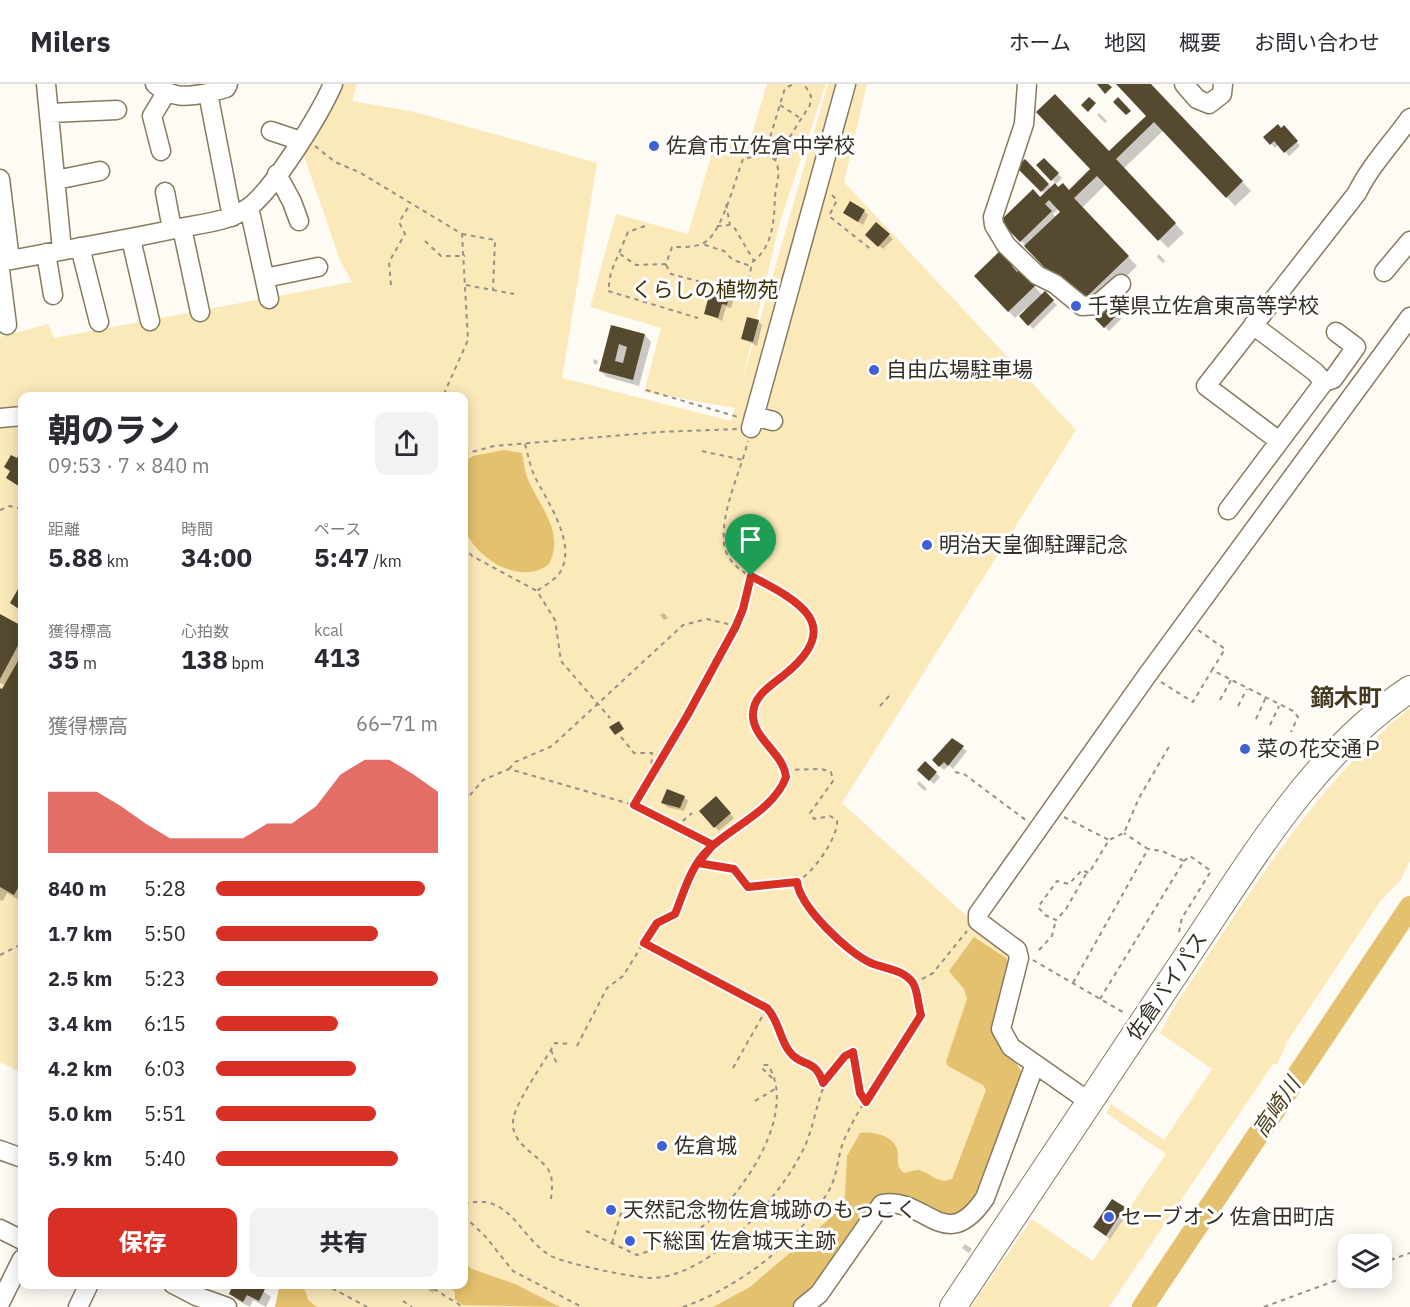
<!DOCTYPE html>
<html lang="ja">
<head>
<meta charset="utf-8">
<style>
  :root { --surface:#fff; --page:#f2f2f3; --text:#2b2b33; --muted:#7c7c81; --line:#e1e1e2; --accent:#d93025 }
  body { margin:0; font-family:"IBM Plex Sans","Noto Sans JP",sans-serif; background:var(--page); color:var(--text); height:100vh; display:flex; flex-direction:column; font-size:22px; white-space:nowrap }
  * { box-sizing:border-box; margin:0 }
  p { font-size:20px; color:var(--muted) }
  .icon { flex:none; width:33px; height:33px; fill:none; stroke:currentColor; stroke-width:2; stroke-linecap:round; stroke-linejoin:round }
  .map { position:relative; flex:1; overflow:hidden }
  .drawer { position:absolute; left:18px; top:308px; width:450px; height:897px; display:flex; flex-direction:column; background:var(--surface); border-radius:12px; box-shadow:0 3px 15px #0003 }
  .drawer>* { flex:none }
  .buttons { position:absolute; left:1338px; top:1150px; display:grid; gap:12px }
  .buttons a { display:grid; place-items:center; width:54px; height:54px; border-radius:12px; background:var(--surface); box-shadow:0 3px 15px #0003; font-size:30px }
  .pin { position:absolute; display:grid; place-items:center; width:51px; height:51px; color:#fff; margin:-62px -26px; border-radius:50% 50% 50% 0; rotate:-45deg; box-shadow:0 0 6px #0007 }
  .pin .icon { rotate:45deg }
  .round { display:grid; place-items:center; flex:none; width:63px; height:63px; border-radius:12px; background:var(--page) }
  .summary { display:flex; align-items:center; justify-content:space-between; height:102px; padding:0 30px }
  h1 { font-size:33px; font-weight:800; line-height:45px }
  .stats { display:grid; grid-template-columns:repeat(3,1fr); gap:9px; height:102px; padding:6px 30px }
  .stats div { display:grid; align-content:center }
  .stats b { font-size:26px; font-weight:800 }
  .stats small { font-size:16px; font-weight:400 }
  .stats p { font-size:16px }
  .chart { height:168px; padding:12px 30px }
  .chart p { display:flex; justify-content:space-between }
  .chart svg { width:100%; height:108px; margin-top:6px; fill:var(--accent); opacity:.7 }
  .button { display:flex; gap:12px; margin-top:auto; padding:12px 30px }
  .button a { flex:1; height:69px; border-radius:12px; background:var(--accent); color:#fff; font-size:24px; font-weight:800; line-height:69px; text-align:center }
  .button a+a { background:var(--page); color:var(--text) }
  ul { padding:0 30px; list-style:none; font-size:20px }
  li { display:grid; grid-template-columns:96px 72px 1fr; align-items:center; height:45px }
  li i { height:15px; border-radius:8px; background:var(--accent) }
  header { display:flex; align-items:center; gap:36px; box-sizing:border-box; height:84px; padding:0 30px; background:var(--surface); border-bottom:2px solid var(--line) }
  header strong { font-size:28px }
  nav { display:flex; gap:33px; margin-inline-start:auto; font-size:21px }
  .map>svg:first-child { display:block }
  .green { fill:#fce9ba }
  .water { fill:#e4c16e }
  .shadow { fill:#0003; fill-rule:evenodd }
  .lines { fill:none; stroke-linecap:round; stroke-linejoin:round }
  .river { stroke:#e4c16e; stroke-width:22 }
  .building { fill:#55492f; fill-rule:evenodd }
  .minor-casing { stroke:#877b5f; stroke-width:21 }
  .highway-casing { stroke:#877b5f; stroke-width:28 }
  .path { stroke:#959188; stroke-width:2; stroke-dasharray:4.5 4.5; stroke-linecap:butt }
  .minor { stroke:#fff; stroke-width:18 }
  .highway { stroke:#fff; stroke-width:26 }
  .route-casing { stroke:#fff; stroke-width:12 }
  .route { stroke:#d93025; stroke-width:8 }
  .poi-dot { fill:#3f61d3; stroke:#fff; stroke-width:2 }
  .labels { text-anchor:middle; stroke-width:6; stroke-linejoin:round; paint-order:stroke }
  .poi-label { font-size:21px; fill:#342f23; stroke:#fff; text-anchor:start }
  .park-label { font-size:21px; fill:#3d2f09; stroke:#fff }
  .street-label { font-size:21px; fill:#342f23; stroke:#fff }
  .water-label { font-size:22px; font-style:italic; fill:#4f411d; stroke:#fff }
  .quarter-label { font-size:24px; font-weight:bold; fill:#453a20; stroke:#fff }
</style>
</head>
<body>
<header>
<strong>Milers</strong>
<nav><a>ホーム</a><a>地図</a><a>概要</a><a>お問い合わせ</a></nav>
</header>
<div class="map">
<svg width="1410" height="1223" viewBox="0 0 1410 1223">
  <rect width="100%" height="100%" fill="#fefbf5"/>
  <!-- green -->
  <path class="green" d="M340,0H357L352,17L415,28L597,79L562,294L731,337L735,324L644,308L661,244L590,223L616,130L688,150L718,49L750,57L767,0H826L780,138L742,298L828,0H867L844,98L1076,346L842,719L970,835L974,844L1008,871L1011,881L994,950L1000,963L1022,987L976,1115L916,1121L891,1110H880L867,1124L818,1200L796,1223H275L280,1200H464V312H22V989L0,978V253L48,240L54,254L352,198L340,176L303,69Z
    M1410,624V777L1400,797L1381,816L1288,956L1277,980H1273L1143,1172L1144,1175H1141L1109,1223H971L1032,1135L1093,1177L1166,1070L1106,1029L1111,1020L1164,1056L1212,985L1160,949L1176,920C1247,815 1311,704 1410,624Z"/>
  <!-- water -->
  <path class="water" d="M504,366L522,369C524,377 524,385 527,393C538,421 566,448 549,480C521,503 474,474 464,443C459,428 463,395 464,378L473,372Z
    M974,853L1006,874L1011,881C1007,895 993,940 994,951C998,970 1022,975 1022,994L971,1125C966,1127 959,1132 953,1132C931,1133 904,1109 880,1110L867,1124L818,1200L796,1223H713L750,1203L835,1130L845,1112L847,1072L860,1049C873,1047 898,1052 898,1071C898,1080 897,1083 904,1089C908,1088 914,1086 919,1086C931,1089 938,1101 952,1095L986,1006L983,1001L948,982L946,978L967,915L964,905L949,887Z
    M464,1178L472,1185L515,1200L560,1223L463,1221L455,1216V1208L448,1200H464Z
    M280,1200H303L308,1216L317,1223H275Z"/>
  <!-- shadow -->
  <path class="shadow" d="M1119,0H1150L1251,107L1235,122L1164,46L1123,85L1184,149L1168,164L1106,100L1082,124L1137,182L1089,228L1002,137L1045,110L1018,83L1025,77L1052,104L1069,108L1149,32ZM1059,124L1062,128L1056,133L1053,130Z
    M1099,29L1107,37L1105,39L1097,31Z
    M1283,43L1300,62L1289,72L1279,60L1275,64L1265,53Z
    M1044,76L1062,94L1056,100L1038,81Z
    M864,127L868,131L863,141L845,129Z
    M876,140L893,155L883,165L867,151Z
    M1002,167L1043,212L1045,209L1057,221L1033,245L1021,232L1027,227L1025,225L1015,234L976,192Z
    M1159,170L1165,177L1163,179L1157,173Z
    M730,210L734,214L731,224L726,223L722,237L706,229Z
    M1121,212L1132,224L1109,247L1097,235Z
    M758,237L762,241L757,262L743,255Z
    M612,243L645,251L651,258L639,302L607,293L600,287Z
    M594,275L598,277L597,281L593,279Z
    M22,368V405L8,394L11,388L6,383L18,376Z
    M22,501V529L12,519Z
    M664,529L668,534L664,536L660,531Z
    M0,531L22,544V818L7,809L3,817L0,816V605L3,607L6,602L0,599Z
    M952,656L967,667L953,685L949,681L944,686L934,676Z
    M925,679L940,693L934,700L919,686Z
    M919,697L927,705L925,707L917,700Z
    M684,713L688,717L684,727L667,723L663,719Z
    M720,718L734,734L719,747L715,743Z
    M1124,1124L1128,1128L1110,1155L1099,1147Z
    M965,1160L972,1165L969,1169L962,1164Z
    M223,1200H253L271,1213L266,1223L253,1216L250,1223L237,1216L231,1210L233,1205Z
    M431,1200L436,1204L433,1209L428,1206Z"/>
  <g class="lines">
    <!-- river -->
    <path class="river" d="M1143,1223L1410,823"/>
  </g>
  <!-- building -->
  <path class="building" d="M1097,0H1108L1112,3L1105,10Z
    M1116,0H1151L1243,97L1226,114L1154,38L1116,75L1176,139L1158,157L1097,92L1074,114L1129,172L1079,220L1024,162L1060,128L1049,116L1045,120L1052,127L1020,158L1000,137L1033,105L1040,113L1055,99L1058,103L1063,99L1069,106L1090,85L1036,28L1055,10L1109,67L1146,32Z
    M1089,13L1096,19L1088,28L1081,21Z
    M1118,13L1131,27L1126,31L1113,18Z
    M1278,40L1281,44L1284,41L1298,57L1284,69L1274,57L1270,61L1263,53Z
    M1044,74L1059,89L1051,97L1036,81Z
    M1025,75L1049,100L1041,108L1016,83Z
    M850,117L865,126L858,138L843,129Z
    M876,138L890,150L878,163L865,151Z
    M1002,165L1015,179L1012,182L1017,188L1020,185L1035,202L1008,228L974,192Z
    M711,204L730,209L727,221L722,220L718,234L704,230Z
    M1045,207L1054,216L1028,242L1019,232Z
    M1121,210L1129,219L1104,244L1095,235Z
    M747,233L759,236L753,258L741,255Z
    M611,241L645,250L633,296L599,287ZM619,260L627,263L623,279L615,277Z
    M22,365V404L6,394L10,387L4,383L11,371L17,374Z
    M22,498V527L10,519Z
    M0,530L22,542V554L0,595Z
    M22,570V806L18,804L14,811L0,803V604L2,605Z
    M619,637L624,645L615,651L609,643Z
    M952,654L964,662L948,682L944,678L939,683L932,676Z
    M925,677L937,688L929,697L917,686Z
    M667,705L685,712L680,724L661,719Z
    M716,712L731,729L714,744L699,727Z
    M1112,1115L1125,1123L1106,1152L1093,1143Z
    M226,1200H256L265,1205L259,1217L247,1211L243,1218L229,1210L232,1203Z"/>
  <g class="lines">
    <defs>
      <path id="minor" d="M46,0L62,166
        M155,0C173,15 186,13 208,9L232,133
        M1027,0L1024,40L993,133L994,141L1006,161L1037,191L1055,200L1082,222L1097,221L1121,200
        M1184,0L1197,15L1209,20L1222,10L1223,0
        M208,9L226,4L228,0
        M50,29L117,26
        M271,47L301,57
        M161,67L152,32L166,9
        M277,90L292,118L299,137
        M0,95L10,176
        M56,96L100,87
        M165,108L172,145
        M249,123L269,215
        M182,144L200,228
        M131,155L150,237
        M80,163L99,238
        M46,169L53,211
        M0,178C57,167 114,158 170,146C196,140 226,139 248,124C274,105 320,30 333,0
        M0,186L7,241
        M1384,188L1410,157
        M265,194L318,183
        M1253,241L1315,288L1324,298
        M754,332L773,337
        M0,334L22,332
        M751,344L846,0
        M1279,357L1206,302L1357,109C1370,82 1393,58 1410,34
        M1228,426L1324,298L1333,295L1356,263L1336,248
        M1088,1017L1011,963L1001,945L1019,874L1017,866L978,837V830L1148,590L1410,233
        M0,1066L22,1074
        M0,1145L22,1156
        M173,1200L196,1212L227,1223
        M0,1219L22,1175
        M78,1223L89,1200
        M803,1223L819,1210L882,1120C926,1112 945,1173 985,1114L1035,980"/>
      <path id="highway" d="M953,1223C1030,1107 1107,991 1185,875C1250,779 1311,671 1410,605"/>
    </defs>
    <!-- minor casing -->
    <use href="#minor" class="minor-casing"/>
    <!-- highway casing -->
    <use href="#highway" class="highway-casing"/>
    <!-- path -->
    <path class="path" d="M780,21L800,34
      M315,62L335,78L359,88L462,150L468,256L443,312
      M765,70L785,4L794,0
      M775,76L810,21L811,12L804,0
      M832,111L837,116L829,132L873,167
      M726,120L730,141
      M645,142L628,148L611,188L608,207L698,234
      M717,142L730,141L734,143L754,177
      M462,150L495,156L493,206
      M425,157L441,172H465
      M620,170L636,181L666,180L672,163C683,163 699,164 708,156C724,141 735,96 743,75L765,70L775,76C782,90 776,98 775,113C774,138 773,166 748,181L733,176L724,167L702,160
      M666,181L671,190L705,199
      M391,201L389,178L405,150L399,138L409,122
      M466,201L514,210
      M747,205L752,179
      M646,306L738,333
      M525,360C528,371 530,381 534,391C546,416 579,461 559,490C553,497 544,502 537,507L555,536L561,577L610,634
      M702,367L743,376
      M464,370L494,362L659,348L738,345
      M0,426L10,422L22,425
      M464,462L472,472L537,507
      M1198,546L1225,565L1212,586L1293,627L1298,633L1291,648
      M1161,598L1193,618L1212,586
      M1220,616L1231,596
      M880,622L890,611
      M1238,622L1247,605
      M1256,635L1266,613
      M1270,641L1279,622
      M621,653L634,669H652L651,691
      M509,685L515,678L552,662L683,541L707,535L736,542
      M955,688L964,690L1027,737
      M464,718L483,696L509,685L634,721L713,761
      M634,720L687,632L736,542L743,525L751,492
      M1064,733L1109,756
      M676,743L692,729
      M698,779L734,785L752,805C766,803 783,803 796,798C811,792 839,753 837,736L830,732L814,735L810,729L833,697L831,688L821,685L784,686
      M1086,790L1066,825L1056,836L1045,831L1038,823L1057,797L1069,800L1082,786L1089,789L1109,756L1124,749L1139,714L1170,661
      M797,798C798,804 799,810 802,816C810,831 856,873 871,879C890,887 896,886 913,900
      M1179,848L1182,834L1211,787L1190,772L1184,777
      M644,859L767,924C780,937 779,953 789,967C801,984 815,973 823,999
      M1039,866L1052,852L1056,836
      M0,871L22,860
      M1033,876L1126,930
      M1073,899L1148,765L1124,749
      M1100,915L1184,777L1162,767L1148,765
      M577,962L607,904L623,892L654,842L675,830L692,787L707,766L727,753L770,716L778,708L786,693C784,667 744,649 755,620C766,592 820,579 813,543C805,499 728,502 724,459C721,426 740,389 748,357
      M551,966L557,980
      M733,984L767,924
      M755,1017L775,1005
      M551,1115C552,1105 554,1093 547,1084C535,1068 507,1058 514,1032C518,1015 545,977 555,959L569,960
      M464,1120C511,1107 518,1153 551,1172C563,1179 638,1195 653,1194C711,1192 782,1112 805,1062C819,1029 818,992 848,969L855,970L860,1009L866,1018
      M464,1132L485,1152L513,1187L582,1223
      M586,1147L637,1171C661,1163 688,1155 708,1138C745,1107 798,1028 768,981H763L762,984L773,995
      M612,1159L622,1126
      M1382,1179L1410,1169
      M324,1200L367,1223
      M426,1200L463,1223
      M403,1217L412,1223
      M683,1223C738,1204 798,1158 828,1108C838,1092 837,1073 844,1056C864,1012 895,972 921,931L913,900L933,889L967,847
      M1264,1223L1348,1192"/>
    <!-- minor -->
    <use href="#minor" class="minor"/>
    <!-- highway -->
    <use href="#highway" class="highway"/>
  </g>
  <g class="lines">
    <defs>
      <path id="route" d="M751,492L743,525L736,542L687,632L634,721L713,761L698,779L734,785L748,803L797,798C800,823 848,869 871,879C885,885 903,885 913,899C918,907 918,922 921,931L866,1018L860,1009L853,968L845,972L823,999C815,973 801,984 789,967C779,953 779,937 767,924L644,859L657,839L675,830C684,808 691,781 709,765C733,742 774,726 786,693C784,669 751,654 753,629C754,611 772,601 784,591C846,541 799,517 751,492"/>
    </defs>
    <!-- route casing -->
    <use href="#route" class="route-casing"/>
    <!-- route -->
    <use href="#route" class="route"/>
  </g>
  <!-- markers -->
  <g class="poi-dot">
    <circle cx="654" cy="62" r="6"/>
    <circle cx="1076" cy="222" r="6"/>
    <circle cx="874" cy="286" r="6"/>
    <circle cx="927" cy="461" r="6"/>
    <circle cx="1245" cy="665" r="6"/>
    <circle cx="662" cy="1062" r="6"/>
    <circle cx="611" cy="1126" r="6"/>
    <circle cx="1109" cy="1133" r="6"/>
    <circle cx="630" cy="1157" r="6"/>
  </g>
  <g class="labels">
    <!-- poi labels -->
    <g class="poi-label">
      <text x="666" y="69">佐倉市立佐倉中学校</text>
      <text x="1088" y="229">千葉県立佐倉東高等学校</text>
      <text x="886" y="293">自由広場駐車場</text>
      <text x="939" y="468">明治天皇御駐蹕記念</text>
      <text x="1257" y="672">菜の花交通Ｐ</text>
      <text x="674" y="1069">佐倉城</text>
      <text x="623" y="1133">天然記念物佐倉城跡のもっこく</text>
      <text x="1121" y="1140">セーブオン 佐倉田町店</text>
      <text x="642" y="1164">下総国 佐倉城天主跡</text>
    </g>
    <!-- park labels -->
    <g class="park-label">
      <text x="705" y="213">くらしの植物苑</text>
    </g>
    <!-- street labels -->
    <g class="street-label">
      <text transform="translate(1167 902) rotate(-56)" y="7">佐倉バイパス</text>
    </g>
    <!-- water labels -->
    <g class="water-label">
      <text transform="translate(1276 1023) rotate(-56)" y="8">高崎川</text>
    </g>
    <!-- quarter labels -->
    <g class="quarter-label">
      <text x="1346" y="622">鏑木町</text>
    </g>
  </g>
</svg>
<div class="buttons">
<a><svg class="icon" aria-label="layers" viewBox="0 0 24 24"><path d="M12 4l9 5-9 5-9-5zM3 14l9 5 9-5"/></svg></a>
</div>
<div class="pin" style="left:751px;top:492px;background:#1e9e55"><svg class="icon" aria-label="arrive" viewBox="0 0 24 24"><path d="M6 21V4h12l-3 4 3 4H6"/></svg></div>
<section class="drawer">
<div class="summary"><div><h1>朝のラン</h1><p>09:53 · 7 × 840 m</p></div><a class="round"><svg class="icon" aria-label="share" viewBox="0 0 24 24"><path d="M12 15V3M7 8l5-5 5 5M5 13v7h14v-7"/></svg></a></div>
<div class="stats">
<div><p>距離</p><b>5.88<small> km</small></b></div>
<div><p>時間</p><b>34:00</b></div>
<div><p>ペース</p><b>5:47<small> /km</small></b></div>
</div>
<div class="stats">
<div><p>獲得標高</p><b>35<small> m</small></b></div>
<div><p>心拍数</p><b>138<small> bpm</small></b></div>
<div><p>kcal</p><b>413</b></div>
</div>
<div class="chart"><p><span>獲得標高</span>66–71 m</p>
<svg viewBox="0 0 160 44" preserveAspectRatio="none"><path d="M0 44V19L10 19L20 19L30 25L40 32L50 38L60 38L70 38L80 38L90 32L100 32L110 25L120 12L130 6L140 6L150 12L160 19V44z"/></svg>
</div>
<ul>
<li><b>840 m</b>5:28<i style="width:94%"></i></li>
<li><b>1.7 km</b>5:50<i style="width:73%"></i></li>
<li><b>2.5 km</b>5:23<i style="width:100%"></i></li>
<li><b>3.4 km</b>6:15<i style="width:55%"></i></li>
<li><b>4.2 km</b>6:03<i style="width:63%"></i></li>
<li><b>5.0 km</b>5:51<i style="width:72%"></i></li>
<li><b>5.9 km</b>5:40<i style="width:82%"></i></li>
</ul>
<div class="button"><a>保存</a><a>共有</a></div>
</section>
</div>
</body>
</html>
